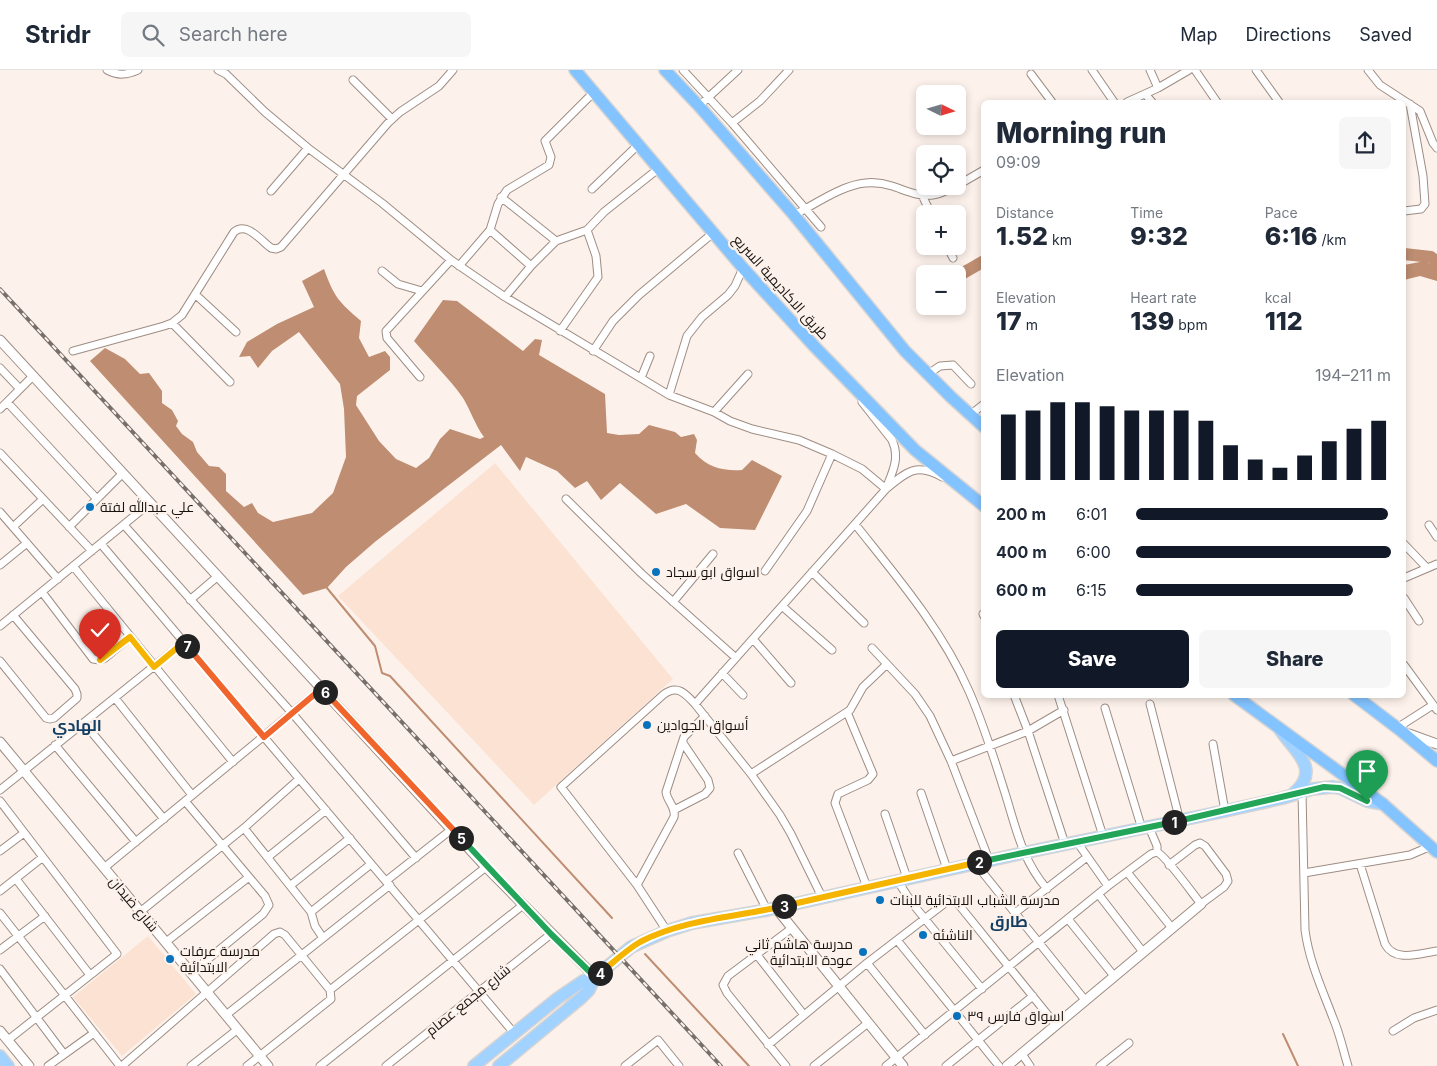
<!DOCTYPE html>
<html lang="en">
<head>
<meta charset="utf-8">
<style>
  :root { --surface:#fff; --page:#f6f6f7; --text:#1f2937; --muted:#747a83; --line:#e0e1e3; --accent:#111827 }
  body { margin:0; font-family:Inter,Cairo,sans-serif; background:var(--page); color:var(--text); height:100vh; display:flex; flex-direction:column; font-size:19px; white-space:nowrap }
  * { box-sizing:border-box; margin:0 }
  p { font-size:16px; color:var(--muted) }
  .icon { flex:none; width:28px; height:28px; fill:none; stroke:currentColor; stroke-width:2; stroke-linecap:round; stroke-linejoin:round }
  .map { position:relative; flex:1; overflow:hidden }
  .panel { position:absolute; left:981px; top:30px; width:425px; height:598px; display:flex; flex-direction:column; background:var(--surface); border-radius:8px; box-shadow:0 2px 8px #0003 }
  .panel>* { flex:none }
  .needle { width:32px; rotate:95deg }
  .tools { position:absolute; left:916px; top:15px; display:grid; gap:10px }
  .tools a { display:grid; place-items:center; width:50px; height:50px; border-radius:8px; background:var(--surface); box-shadow:0 2px 8px #0003; font-size:25px }
  .pin { position:absolute; display:grid; place-items:center; width:42px; height:42px; color:#fff; margin:-51px -21px; border-radius:50% 50% 50% 0; rotate:-45deg; box-shadow:0 0 5px #0007 }
  .pin .icon { rotate:45deg }
  .km { position:absolute; width:25px; height:25px; margin:-12px; border-radius:50%; background:#222; color:#fff; font-size:14px; line-height:25px; text-align:center }
  .round { display:grid; place-items:center; flex:none; width:52px; height:52px; border-radius:8px; background:var(--page) }
  .overview { display:flex; align-items:center; justify-content:space-between; height:85px; padding:0 15px }
  h1 { font-size:28px; font-weight:800; line-height:38px }
  .stats { display:grid; grid-template-columns:repeat(3,1fr); gap:8px; height:85px; padding:5px 15px }
  .stats div { display:grid; align-content:center }
  .stats b { font-size:25px; font-weight:800 }
  .stats small { font-size:14px; font-weight:400 }
  .stats p { font-size:14px }
  .chart { height:140px; padding:10px 15px }
  .chart p { display:flex; justify-content:space-between }
  .chart svg { width:100%; height:90px; margin-top:5px; stroke:var(--accent); stroke-width:6 }
  .button { display:flex; gap:10px; margin-top:auto; padding:10px 15px }
  .button a { flex:1; height:58px; border-radius:8px; background:var(--accent); color:#fff; font-size:20px; font-weight:800; line-height:58px; text-align:center }
  .button a+a { background:var(--page); color:var(--text) }
  ul { padding:0 15px; list-style:none; font-size:16px }
  li { display:grid; grid-template-columns:80px 60px 1fr; align-items:center; height:38px }
  li i { height:12px; border-radius:6px; background:var(--accent) }
  header { display:flex; align-items:center; gap:30px; box-sizing:border-box; height:70px; padding:0 25px; background:var(--surface); border-bottom:1px solid var(--line) }
  header strong { font-size:24px }
  nav { display:flex; gap:28px; margin-inline-start:auto; font-size:18px }
  .search { width:350px; height:45px; background:var(--page); display:flex; align-items:center; gap:12px; box-sizing:border-box; padding:0 18px; border-radius:8px; color:var(--muted); font-size:19px }
  .map>svg:first-child { display:block }
  .built { fill:#fce2d3 }
  .water { fill:#be8d72 }
  .lines { fill:none; stroke-linecap:round; stroke-linejoin:round }
  .stream { stroke:#be8d72; stroke-width:2 }
  .river { stroke:#be8d72; stroke-width:12 }
  .minor-casing { stroke:#9e8d84; stroke-width:9 }
  .tertiary-casing { stroke:#9e8d84; stroke-width:11 }
  .primary-casing { stroke:#d5d4d4; stroke-width:14 }
  .trunk-casing { stroke:#d5d4d4; stroke-width:14 }
  .minor { stroke:#fff; stroke-width:7 }
  .tertiary { stroke:#fff; stroke-width:9 }
  .primary { stroke:#a2d2ff; stroke-width:11 }
  .trunk { stroke:#83c3ff; stroke-width:11 }
  .rail-casing { stroke:#776f6a; stroke-width:4 }
  .rail { stroke:#fdf2eb; stroke-width:2; stroke-dasharray:5.5; stroke-linecap:butt }
  .split-1-casing { stroke:#fff; stroke-width:10 }
  .split-2-casing { stroke:#fff; stroke-width:10 }
  .split-3-casing { stroke:#fff; stroke-width:10 }
  .split-4-casing { stroke:#fff; stroke-width:10 }
  .split-5-casing { stroke:#fff; stroke-width:10 }
  .split-6-casing { stroke:#fff; stroke-width:10 }
  .split-7-casing { stroke:#fff; stroke-width:10 }
  .split-8-casing { stroke:#fff; stroke-width:10 }
  .split-1 { stroke:#22a559; stroke-width:6 }
  .split-2 { stroke:#22a559; stroke-width:6 }
  .split-3 { stroke:#f5b400; stroke-width:6 }
  .split-4 { stroke:#f5b400; stroke-width:6 }
  .split-5 { stroke:#22a559; stroke-width:6 }
  .split-6 { stroke:#f0652b; stroke-width:6 }
  .split-7 { stroke:#f0652b; stroke-width:6 }
  .split-8 { stroke:#f5b400; stroke-width:6 }
  .poi-dot { fill:#0972bd; stroke:#fdf2eb; stroke-width:2 }
  .labels { text-anchor:middle; stroke-width:4.5; stroke-linejoin:round; paint-order:stroke }
  .street-label { font-size:14px; fill:#18120e; stroke:#fdf2eb }
  .poi-label { font-size:14px; fill:#18120e; stroke:#fdf2eb; text-anchor:start }
  .quarter-label { font-size:16px; font-weight:bold; fill:#133e63; stroke:#fdf2eb }
</style>
</head>
<body>
<header>
<strong>Stridr</strong>
<div class="search"><svg class="icon" aria-label="search" viewBox="0 0 24 24"><circle cx="10" cy="10" r="6"/><path d="M15 15l6 6"/></svg>Search here</div>
<nav><a>Map</a><a>Directions</a><a>Saved</a></nav>
</header>
<div class="map">
<svg width="1437" height="996" viewBox="0 0 1437 996">
  <rect width="100%" height="100%" fill="#fdf2eb"/>
  <!-- built -->
  <path class="built" d="M495,393L673,609L534,735L338,526Z
    M148,866L196,924L122,986L73,927Z"/>
  <!-- water -->
  <path class="water" d="M1425,191L1437,197V211L1420,206L1404,210V195Z
    M324,199C334,227 339,232 361,251L359,268L369,287L385,281L390,287V300L357,326L356,335L379,371L396,389L416,398L429,388L440,369L450,359L480,369L484,367C475,355 471,341 463,328C449,308 430,290 414,271L443,230L457,231L523,281L535,269L542,270L539,285L605,324L607,363L619,365L639,364L649,355L675,362L681,367L694,364L697,370L695,383C708,398 723,401 742,400L752,390L782,406L755,460L720,458L686,434L656,444L620,413L601,430L587,411L575,418L557,401L526,387L520,401L501,375L376,471L346,497L327,518L303,525L90,291L105,278L125,289L140,304L149,303L162,321V333L172,340L178,351L176,356L182,364L193,372L197,382L209,396L219,397L226,404V421L244,437L252,433L258,443L273,452L312,443L333,423L346,387L344,339L340,314L299,262L272,281L258,298L250,286L239,287L247,272L277,254L314,237L302,211Z"/>
  <g class="lines">
    <!-- stream -->
    <path class="stream" d="M327,518L375,576L382,603L390,606L612,848
      M645,884L749,996
      M1283,964L1298,996"/>
    <!-- river -->
    <path class="river" d="M1404,184L1431,187L1437,192
      M958,206L984,191"/>
    <defs>
      <path id="minor" d="M107,0C118,6 127,5 138,0
        M218,0L226,4L265,42L308,78L382,133L451,190L505,227L669,325L714,342L730,351L752,359L799,370L832,384L862,399L886,419
        M683,0L732,53L821,157
        M1092,0L1114,32
        M1150,0L1158,18
        M1195,0L1217,32
        M1256,0L1279,32
        M1368,0L1380,15L1420,41L1433,73L1437,78
        M1031,4L1052,32
        M353,10L392,49
        M1145,24L1152,32
        M1127,32L1158,18L1189,0
        M699,36L738,0
        M732,53L760,31L789,0
        M958,115L984,100
        M592,119L638,75
        M271,121L308,78
        M922,125L931,144
        M501,127L556,171
        M1404,141L1421,139L1425,134L1423,106L1410,34
        M794,145C814,135 842,115 865,113C874,112 883,113 892,116C905,120 918,127 933,125C941,124 948,120 955,116
        M490,160L531,196
        M947,176L953,188
        M459,196L490,160L498,134L507,120L549,95L551,87L545,71L594,22
        M382,201L398,214L422,221
        M196,225L236,262
        M505,227L531,196L556,171L587,160L604,142L658,99
        M172,253L230,312
        M560,261L598,207L596,186L587,160
        M73,281L164,256L172,253L182,245L234,162C247,151 261,171 271,178L276,179L281,177L388,53L400,42L439,16L453,0
        M593,281L613,251L639,225L713,163
        M0,298L20,319
        M928,304L940,296L953,295L971,314
        M420,307L387,268L386,261L451,190
        M641,308L650,286
        M669,325L687,266L702,247L728,225L735,216L743,198
        M7,332L97,429
        M862,332L892,370C900,387 893,401 887,416
        M0,339L33,306
        M714,342L748,304
        M970,345L984,334
        M0,383L92,481
        M566,429L642,504L736,588
        M0,442L58,509
        M855,454C896,506 941,558 968,619C983,652 994,688 1005,723C1016,758 1022,790 1047,819
        M124,455L292,643L416,788
        M1429,455L1437,467
        M13,457L43,429
        M69,457L123,403
        M101,474L514,963
        M1404,474L1427,498
        M0,495L27,473
        M73,496L233,692
        M765,501L807,441L832,384
        M812,502L864,553
        M1404,508L1437,494
        M42,522L93,589L100,590L105,588L130,567
        M1404,528L1419,551
        M190,530L218,506
        M673,532L713,484
        M782,536L832,580
        M983,544L984,546
        M0,556L150,433
        M753,569L791,613
        M872,578L915,624L930,646L951,691L989,790
        M0,591L46,648L50,649L54,648L77,628V624L75,619L13,545
        M1404,595L1437,640
        M722,603L743,625
        M1014,625L1028,661L1065,774
        M1058,625L1103,766
        M115,628L192,725
        M695,634L886,419C906,402 917,392 942,407
        M1150,634L1180,751
        M1105,638L1142,759
        M847,642L873,704L868,710L838,724L835,733L867,817
        M84,653L164,749
        M1397,658L1433,635
        M1213,674L1225,741
        M55,675L136,772
        M951,691L1028,661L1064,640
        M751,704L850,640L863,617L887,594
        M0,720L184,572
        M1302,722L1305,860C1309,891 1322,919 1333,948C1340,964 1343,980 1348,996
        M921,723L947,799
        M0,731L117,884L8,970
        M185,731L265,826L269,835L263,844L191,903
        M674,740L705,724L710,718L708,710L683,673
        M885,744L907,808
        M1149,757L1157,776V782
        M244,758L311,842L315,856L323,868
        M1077,772L1108,816
        M0,781L24,763
        M738,783L767,840
        M268,787L326,740
        M975,793L1085,930
        M1360,794L1385,874C1395,893 1420,883 1437,881
        M104,798L322,618
        M1127,802L1172,858
        M1304,803L1410,785L1431,776
        M16,809L90,905
        M897,810L912,833L982,919
        M386,811L452,759
        M291,815L350,768
        M637,815L674,747C676,737 667,731 666,722L684,667L705,646
        M0,821L43,787
        M1099,825L1143,882
        M140,842L244,758L299,709
        M311,842L371,794
        M0,843L120,996
        M1015,843L1087,787
        M1068,849L1114,906
        M667,861L637,815L561,717L663,625C677,614 685,623 695,634L751,704L780,745L791,764L822,827
        M897,870L999,996
        M166,872L249,807
        M0,880L45,846
        M757,885L804,945
        M867,893L925,965
        M0,899L64,984
        M330,920L486,797
        M226,945L390,815
        M1393,961L1414,948L1437,940
        M768,975L867,893L949,830L956,831L959,835L1056,955
        M1022,984L1030,996
        M48,996L94,963
        M122,996L274,864L280,862L285,865L330,920L331,929L247,996
        M191,996L238,959
        M320,996L523,835
        M386,996L551,864
        M625,996L658,970L679,996
        M786,996L727,923L723,915L728,906L792,858
        M814,996L868,953
        M886,996L1108,816L1151,784L1157,782C1166,786 1193,824 1201,834L1224,817L1228,811L1226,804L1205,776L1200,773L1195,775L1169,795
        M946,996L1033,926
        M1100,996L1129,973"/>
      <path id="tertiary" d="M0,270L486,797L595,907
        M1409,664L1437,674
        M0,672L268,996
        M776,838L903,996
        M0,961L29,996
        M1007,996L1201,834"/>
      <path id="primary" d="M1279,658C1292,680 1323,698 1294,723
        M0,986L8,996
        M474,996L558,928L583,911L595,907L631,877L667,861L692,853L767,840L1023,783L1225,741L1283,728L1312,719L1332,717L1340,718L1367,731L1383,734
        M499,996L581,928L589,920L595,907"/>
      <path id="trunk" d="M575,0L743,198L815,277L915,380L984,436
        M665,0L699,36L794,145L905,281L951,327L984,357
        M1234,625L1383,734L1437,782
        M1354,625L1400,660L1437,691"/>
    </defs>
    <!-- minor casing -->
    <use href="#minor" class="minor-casing"/>
    <!-- tertiary casing -->
    <use href="#tertiary" class="tertiary-casing"/>
    <!-- primary casing -->
    <use href="#primary" class="primary-casing"/>
    <!-- trunk casing -->
    <use href="#trunk" class="trunk-casing"/>
    <!-- minor -->
    <use href="#minor" class="minor"/>
    <!-- tertiary -->
    <use href="#tertiary" class="tertiary"/>
    <!-- primary -->
    <use href="#primary" class="primary"/>
    <!-- trunk -->
    <use href="#trunk" class="trunk"/>
    <defs>
      <path id="rail" d="M0,219L721,996"/>
    </defs>
    <!-- rail casing -->
    <use href="#rail" class="rail-casing"/>
    <!-- rail -->
    <use href="#rail" class="rail"/>
  </g>
  <g class="lines">
    <defs>
      <path id="split-1" d="M1174,752L1324,717L1340,718L1367,731"/>
      <path id="split-2" d="M979,792L1174,752"/>
      <path id="split-3" d="M784,836L979,792"/>
      <path id="split-4" d="M600,903C613,893 626,880 640,872C684,849 737,847 784,836"/>
      <path id="split-5" d="M461,768L551,864L595,907L600,903"/>
      <path id="split-6" d="M325,622L461,768"/>
      <path id="split-7" d="M187,576L264,667L322,618L325,622"/>
      <path id="split-8" d="M100,590L130,567L154,597L184,572L187,576"/>
    </defs>
    <!-- split-1 casing -->
    <use href="#split-1" class="split-1-casing"/>
    <!-- split-2 casing -->
    <use href="#split-2" class="split-2-casing"/>
    <!-- split-3 casing -->
    <use href="#split-3" class="split-3-casing"/>
    <!-- split-4 casing -->
    <use href="#split-4" class="split-4-casing"/>
    <!-- split-5 casing -->
    <use href="#split-5" class="split-5-casing"/>
    <!-- split-6 casing -->
    <use href="#split-6" class="split-6-casing"/>
    <!-- split-7 casing -->
    <use href="#split-7" class="split-7-casing"/>
    <!-- split-8 casing -->
    <use href="#split-8" class="split-8-casing"/>
    <!-- split-1 -->
    <use href="#split-1" class="split-1"/>
    <!-- split-2 -->
    <use href="#split-2" class="split-2"/>
    <!-- split-3 -->
    <use href="#split-3" class="split-3"/>
    <!-- split-4 -->
    <use href="#split-4" class="split-4"/>
    <!-- split-5 -->
    <use href="#split-5" class="split-5"/>
    <!-- split-6 -->
    <use href="#split-6" class="split-6"/>
    <!-- split-7 -->
    <use href="#split-7" class="split-7"/>
    <!-- split-8 -->
    <use href="#split-8" class="split-8"/>
  </g>
  <!-- markers -->
  <g class="poi-dot">
    <circle cx="90" cy="437" r="5"/>
    <circle cx="656" cy="502" r="5"/>
    <circle cx="647" cy="655" r="5"/>
    <circle cx="880" cy="830" r="5"/>
    <circle cx="923" cy="865" r="5"/>
    <circle cx="863" cy="882" r="5"/>
    <circle cx="170" cy="889" r="5"/>
    <circle cx="957" cy="946" r="5"/>
  </g>
  <g class="labels">
    <!-- street labels -->
    <g class="street-label">
      <text transform="translate(781 217) rotate(48)" y="5">طريق الاكاديمية السريع</text>
      <text transform="translate(134 834) rotate(50)" y="5">شارع ضيدان</text>
      <text transform="translate(468 930) rotate(-39)" y="5">شارع مجمع عصام</text>
    </g>
    <!-- poi labels -->
    <g class="poi-label">
      <text x="100" y="442">علي عبدالله لفتة</text>
      <text x="666" y="507">اسواق ابو سجاد</text>
      <text x="657" y="660">أسواق الجوادين</text>
      <text x="890" y="835">مدرسة الشباب الابتدائية للبنات</text>
      <text x="933" y="870">الناشئه</text>
      <text x="853" y="879" text-anchor="end">مدرسة هاشم ثاني<tspan x="853" dy="16">عودة الابتدائية</tspan></text>
      <text x="180" y="886">مدرسة عرفات<tspan x="180" dy="16">الابتدائية</tspan></text>
      <text x="967" y="951">اسواق فارس ٣٩</text>
    </g>
    <!-- quarter labels -->
    <g class="quarter-label">
      <text x="77" y="661">الهادي</text>
      <text x="1009" y="857">طارق</text>
    </g>
  </g>
</svg>
<div class="tools">
<a><svg class="needle" viewBox="-14 -14 28 28"><path d="M0-13l5 13h-10z" fill="#e53935"/><path d="M0 13l5-13h-10z" fill="#747a83"/></svg></a>
<a><svg class="icon" aria-label="locate" viewBox="0 0 24 24"><circle cx="12" cy="12" r="6"/><path d="M12 2v4M12 18v4M2 12h4M18 12h4"/></svg></a>
<a>+</a>
<a>−</a>
</div>
<div class="pin" style="left:1367px;top:731px;background:#1e9e55"><svg class="icon" aria-label="arrive" viewBox="0 0 24 24"><path d="M6 21V4h12l-3 4 3 4H6"/></svg></div>
<div class="pin" style="left:100px;top:590px;background:#d93025"><svg class="icon" aria-label="check" viewBox="0 0 24 24"><path d="M5 12l5 5 9-10"/></svg></div>
<b class="km" style="left:1174px;top:752px">1</b>
<b class="km" style="left:979px;top:792px">2</b>
<b class="km" style="left:784px;top:836px">3</b>
<b class="km" style="left:600px;top:903px">4</b>
<b class="km" style="left:461px;top:768px">5</b>
<b class="km" style="left:325px;top:622px">6</b>
<b class="km" style="left:187px;top:576px">7</b>
<section class="panel">
<div class="overview"><div><h1>Morning run</h1><p>09:09</p></div><a class="round"><svg class="icon" aria-label="share" viewBox="0 0 24 24"><path d="M12 15V3M7 8l5-5 5 5M5 13v7h14v-7"/></svg></a></div>
<div class="stats">
<div><p>Distance</p><b>1.52<small> km</small></b></div>
<div><p>Time</p><b>9:32</b></div>
<div><p>Pace</p><b>6:16<small> /km</small></b></div>
</div>
<div class="stats">
<div><p>Elevation</p><b>17<small> m</small></b></div>
<div><p>Heart rate</p><b>139<small> bpm</small></b></div>
<div><p>kcal</p><b>112</b></div>
</div>
<div class="chart"><p><span>Elevation</span>194–211 m</p>
<svg viewBox="0 0 160 44" preserveAspectRatio="none"><path d="M5 44V12M15 44V10M25 44V6M35 44V6M45 44V8M55 44V10M65 44V10M75 44V10M85 44V15M95 44V27M105 44V34M115 44V38M125 44V32M135 44V25M145 44V19M155 44V15"/></svg>
</div>
<ul>
<li><b>200 m</b>6:01<i style="width:99%"></i></li>
<li><b>400 m</b>6:00<i style="width:100%"></i></li>
<li><b>600 m</b>6:15<i style="width:85%"></i></li>
</ul>
<div class="button"><a>Save</a><a>Share</a></div>
</section>
</div>
</body>
</html>
